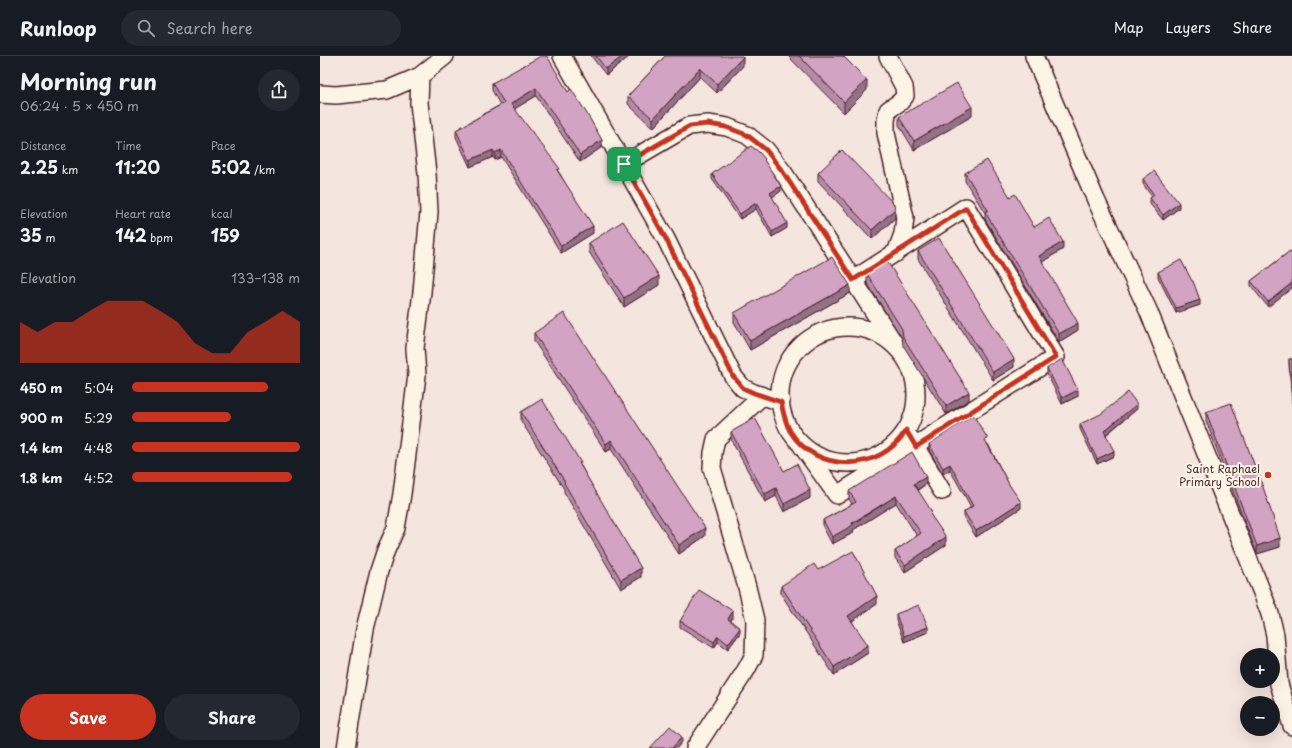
<!DOCTYPE html>
<html lang="en">
<head>
<meta charset="utf-8">
<style>
  :root { --surface:#171b24; --page:#242831; --text:#f1f3f6; --muted:#9ea1a6; --line:#363941; --accent:#c8321e }
  body { margin:0; font-family:"Playpen Sans",sans-serif; background:var(--page); color:var(--text); height:100vh; display:flex; flex-direction:column; font-size:15px; white-space:nowrap }
  * { box-sizing:border-box; margin:0 }
  p { font-size:13px; color:var(--muted) }
  .icon { flex:none; width:22px; height:22px; fill:none; stroke:currentColor; stroke-width:2; stroke-linecap:round; stroke-linejoin:round }
  .map { position:relative; flex:1; overflow:hidden }
  .side { display:flex; flex-direction:column; background:var(--surface); width:320px }
  .side>* { flex:none }
  .tools { position:absolute; left:920px; top:592px; display:grid; gap:8px }
  .tools a { display:grid; place-items:center; width:40px; height:40px; border-radius:50%; background:var(--surface); box-shadow:0 4px 16px #0002; font-size:20px }
  .pin { position:absolute; display:grid; place-items:center; width:34px; height:34px; color:#fff; margin:-17px; border-radius:8px; box-shadow:0 2px 6px #0006 }
  .round { display:grid; place-items:center; flex:none; width:42px; height:42px; border-radius:21px; background:var(--page) }
  .summary { display:flex; align-items:center; justify-content:space-between; height:68px; padding:0 20px }
  h1 { font-size:22px; font-weight:700; line-height:30px }
  .metrics { display:grid; grid-template-columns:repeat(3,1fr); gap:6px; height:68px; padding:4px 20px }
  .metrics div { display:grid; align-content:center }
  .metrics b { font-size:17px; font-weight:700 }
  .metrics small { font-size:11px; font-weight:400 }
  .metrics p { font-size:11px }
  .chart { height:112px; padding:8px 20px }
  .chart p { display:flex; justify-content:space-between }
  .chart svg { width:100%; height:72px; margin-top:4px; fill:var(--accent); opacity:.7 }
  .primary-button { display:flex; gap:8px; margin-top:auto; padding:8px 20px }
  .primary-button a { flex:1; height:46px; border-radius:24px; background:var(--accent); color:#fff; font-size:16px; font-weight:700; line-height:46px; text-align:center }
  .primary-button a+a { background:var(--page); color:var(--text) }
  ul { padding:0 20px; list-style:none; font-size:13px }
  li { display:grid; grid-template-columns:64px 48px 1fr; align-items:center; height:30px }
  li i { height:10px; border-radius:5px; background:var(--accent) }
  header { display:flex; align-items:center; gap:24px; box-sizing:border-box; height:56px; padding:0 20px; background:var(--surface); border-bottom:1px solid var(--line) }
  header strong { font-size:19px }
  nav { display:flex; gap:22px; margin-inline-start:auto; font-size:14px }
  .search { width:280px; height:36px; background:var(--page); display:flex; align-items:center; gap:10px; box-sizing:border-box; padding:0 14px; border-radius:22px; color:var(--muted); font-size:15px }
  main { display:flex; flex:1; min-height:0 }
  .map>svg:first-child { display:block }
  .lines { fill:none; stroke-linecap:round; stroke-linejoin:round }
  .street-casing { stroke:#4a1f2b; stroke-width:20 }
  .street { stroke:#fcf5e5; stroke-width:17 }
  .wall { fill:#b58ca8; stroke:#4a1f2b }
  .shaded-wall { fill:#937288; stroke:#4a1f2b }
  .building { fill:#d2a3c3; stroke:#4a1f2b }
  .route-casing { stroke:#fff; stroke-width:8 }
  .route { stroke:#c8321e; stroke-width:5 }
  .poi-dot { fill:#c8321e; stroke:#fcf5e5; stroke-width:1.5 }
  .labels { text-anchor:middle; stroke-width:4; stroke-linejoin:round; paint-order:stroke }
  .poi-label { font-size:11px; fill:#4a1f2b; stroke:#fcf5e5; text-anchor:end }
</style>
</head>
<body>
<header>
<strong>Runloop</strong>
<div class="search"><svg class="icon" aria-label="search" viewBox="0 0 24 24"><circle cx="10" cy="10" r="6"/><path d="M15 15l6 6"/></svg>Search here</div>
<nav><a>Map</a><a>Layers</a><a>Share</a></nav>
</header>
<main>
<section class="side">
<div class="summary"><div><h1>Morning run</h1><p>06:24 · 5 × 450 m</p></div><a class="round"><svg class="icon" aria-label="share" viewBox="0 0 24 24"><path d="M12 15V3M7 8l5-5 5 5M5 13v7h14v-7"/></svg></a></div>
<div class="metrics">
<div><p>Distance</p><b>2.25<small> km</small></b></div>
<div><p>Time</p><b>11:20</b></div>
<div><p>Pace</p><b>5:02<small> /km</small></b></div>
</div>
<div class="metrics">
<div><p>Elevation</p><b>35<small> m</small></b></div>
<div><p>Heart rate</p><b>142<small> bpm</small></b></div>
<div><p>kcal</p><b>159</b></div>
</div>
<div class="chart"><p><span>Elevation</span>133–138 m</p>
<svg viewBox="0 0 160 44" preserveAspectRatio="none"><path d="M0 44V19L10 25L20 19L30 19L40 12L50 6L60 6L70 6L80 12L90 19L100 32L110 38L120 38L130 25L140 19L150 12L160 19V44z"/></svg>
</div>
<ul>
<li><b>450 m</b>5:04<i style="width:81%"></i></li>
<li><b>900 m</b>5:29<i style="width:59%"></i></li>
<li><b>1.4 km</b>4:48<i style="width:100%"></i></li>
<li><b>1.8 km</b>4:52<i style="width:95%"></i></li>
</ul>
<div class="primary-button"><a>Save</a><a>Share</a></div>
</section>
<div class="map">
<svg width="972" height="692" viewBox="0 0 972 692">
  <rect width="100%" height="100%" fill="#f4e5de"/>
  <filter id="ink" filterUnits="userSpaceOnUse"><feTurbulence type="fractalNoise" baseFrequency=".025" numOctaves="2"/><feDisplacementMap in="SourceGraphic" scale="8" xChannelSelector="R" yChannelSelector="G"/><feConvolveMatrix kernelMatrix="1 2 1 2 8 2 1 2 1" color-interpolation-filters="sRGB"/></filter>
  <g filter="url(#ink)">
    <g class="lines">
      <defs>
        <path id="street" d="M242,0L346,183L413,320L423,332L434,337L461,346
          M568,0L584,31L585,40L580,46L568,54L566,64V77L585,162L583,178L576,197
          M714,0L776,144L828,254L943,539L950,558L955,579L959,628L972,670
          M0,38L16,39L67,34L100,20L125,0
          M304,108L369,70L388,68L407,71L427,79L446,94L463,116L574,287
          M460 339a68 68 0 1 1 136 0a68 68 0 1 1-136 0Z
          M590,382L622,435
          M482,390L517,439L736,301L646,151L533,224
          M26,692L45,573L59,515L66,494L76,472L82,438L97,319L95,292L102,236L109,156L107,117L99,47L100,20
          M375,692L426,614L434,599L435,564L427,531L392,412L393,397L396,383L442,340"/>
      </defs>
      <!-- street casing -->
      <use href="#street" class="street-casing"/>
      <!-- street -->
      <use href="#street" class="street"/>
    </g>
    <!-- wall -->
    <path class="wall" d="M271,0H310L286,19Z
      M345,0L423,10L397,37L380,21L333,72L308,48V40Z
      M468,0H523L547,34L524,57Z
      M172,27L248,36L282,91L260,106L216,40L194,53L240,118L273,177L241,197L181,101L175,104L173,101L150,111L136,81V74L180,49L172,34Z
      M652,60L594,94L579,69V61Z
      M445,106L461,135L452,141L467,172L452,181L436,153L420,163L392,123V118Z
      M498,117L575,162L552,183L498,125Z
      M645,117L690,141L714,171L743,193L722,206L758,274L739,286L665,163V157L645,125Z
      M823,123L859,152L843,164L830,148V142L832,141L823,128Z
      M269,187L339,229L304,251L269,196Z
      M598,195L694,311L673,324L598,203Z
      M970,195L948,251L931,230V225Z
      M838,216L880,249L856,257L838,221Z
      M547,218L649,344L626,358L583,289L582,282L547,227Z
      M530,237L430,294L414,266V257Z
      M214,277L385,480L359,498L291,393L286,396L214,285Z
      M969,303H972V347L969,309Z
      M727,312L758,340L742,348L727,318Z
      M817,353L786,379L794,400L777,408L760,373V368Z
      M201,356L261,410L321,521L301,533L244,436V433L201,365Z
      M886,356L960,491L937,498L886,365Z
      M411,376L464,415L490,442L464,456L456,440L445,446L411,384Z
      M609,388H668L701,452L656,481L644,462V456L651,451L630,414L623,418L609,394Z
      M606,428L598,434L626,489L585,516L575,502V495L597,480L576,447L533,474V477L512,488L503,471V464L532,448L529,443V435Z
      M498,514L557,548L532,565L548,597L514,619L461,538V530Z
      M576,558L608,576L584,586L576,564Z
      M413,561L411,564L420,577L408,593L398,586L394,592L360,571V565Z"/>
    <!-- shaded-wall -->
    <path class="shaded-wall" d="M303,0H310L286,19V13Z
      M423,1V10L397,37V28Z
      M380,12V21L333,72V63Z
      M547,24V34L524,57V46Z
      M216,32V40L191,55V48Z
      M652,51V60L594,94V85Z
      M282,84V91L260,106V99Z
      M173,94V101L150,111V104Z
      M181,94V101L175,104V97Z
      M461,130V135L450,143V137Z
      M436,147V153L420,163V158Z
      M859,147V152L843,164V159Z
      M575,153V162L552,183V174Z
      M467,167V172L452,181V176Z
      M273,170V177L241,197V190Z
      M743,186V193L719,208V200Z
      M339,220V229L304,251V242Z
      M972,227V232L948,251V246Z
      M530,229V237L430,294V285Z
      M880,244V249L856,257V252Z
      M758,267V274L739,286V278Z
      M694,303V311L673,324V316Z
      M758,334V340L742,348V342Z
      M649,336V344L626,358V350Z
      M817,348V353L784,380V375Z
      M291,384V393L286,396V388Z
      M794,395V400L777,408V403Z
      M630,408V414L623,418V412Z
      M606,421V428L594,436V428Z
      M456,432V440L445,446V438Z
      M490,434V442L464,456V448Z
      M576,440V447L533,474V477L512,488V481Z
      M701,446V452L656,481V475Z
      M385,472V480L359,498V489Z
      M626,481V489L585,516V509Z
      M960,482V491L937,498V490Z
      M321,512V521L301,533V524Z
      M557,540V548L528,568V560Z
      M413,555V561L408,568V563Z
      M608,571V576L584,586V580Z
      M420,572V577L408,593V588Z
      M398,580V586L394,592V586Z
      M548,589V597L514,619V611Z
      M362,681V686L357,692H352Z"/>
    <!-- building -->
    <path class="building" d="M221,0H227L248,36L251,33L266,56L282,84L260,99L216,32L191,48L240,113L237,114L273,170L241,190L181,94L175,97L173,94L150,104L136,74L184,47L172,27Z
      M276,0H303L286,13Z
      M345,0H422L423,1L397,28L380,12L333,63L308,40Z
      M479,0H523L547,24L524,46Z
      M637,27L652,51L594,85L579,61Z
      M431,90L439,96L445,103L444,104L461,130L450,137L467,167L452,176L436,147L420,158L392,118Z
      M522,94L574,148L575,153L552,174L498,117Z
      M667,104L690,141L695,138L714,171L729,162L743,186L719,200L758,267L739,278L665,156L668,154L645,117Z
      M834,115L859,147L843,159L830,142L834,139L823,123Z
      M303,165L339,220L304,242L269,187Z
      M619,182L694,303L673,316L598,195Z
      M970,195L972,198V227L948,246L931,225Z
      M512,201L530,229L430,285L414,257Z
      M861,204L872,225H873L880,244L856,252L838,216Z
      M567,205L649,336L626,350L583,281L582,273L547,218Z
      M244,257L385,472L359,489L291,384L286,388L214,277Z
      M742,303L758,334L742,342L727,312Z
      M969,303H972V341Z
      M808,336L817,348L784,375L794,395L777,403L760,368L781,358Z
      M222,343L261,407H259L321,512L301,524L244,427L245,426L201,356Z
      M911,347L937,416H938L960,482L937,490L886,356Z
      M653,359L668,383L665,384L690,430L701,446L656,475L644,456L653,450L630,408L623,412L609,388Z
      M435,362L464,415L477,408L490,434L464,448L456,432L445,438L411,376Z
      M592,396L606,421L594,428L612,456L610,458L626,481L585,509L575,495L601,477L576,440L532,467L533,469L512,481L503,464L536,446L529,435Z
      M533,495L557,540L528,560L548,589L514,611L461,530L494,508L498,514Z
      M379,534L413,555L408,563L420,572L408,588L398,580L394,586L360,565Z
      M599,549L608,571L584,580L576,558Z
      M350,670L362,681L352,692H330Z"/>
  </g>
  <g class="lines" filter="url(#ink)">
    <defs>
      <path id="route" d="M388,68L406,71L427,79L446,94L463,116L533,224L646,152L736,301L596,391L586,374C561,417 496,418 470,375C465,366 463,356 461,346L434,337L423,332L413,320L346,183L304,108L370,70Z"/>
    </defs>
    <!-- route casing -->
    <use href="#route" class="route-casing"/>
    <!-- route -->
    <use href="#route" class="route"/>
  </g>
  <!-- markers -->
  <circle class="poi-dot" cx="948" cy="419" r="4"/>
  <g class="labels">
    <!-- poi labels -->
    <g class="poi-label">
      <text x="940" y="417">Saint Raphael<tspan x="940" dy="13">Primary School</tspan></text>
    </g>
  </g>
</svg>
<div class="tools">
<a>+</a>
<a>−</a>
</div>
<div class="pin" style="left:304px;top:108px;background:#1e9e55"><svg class="icon" aria-label="arrive" viewBox="0 0 24 24"><path d="M6 21V4h12l-3 4 3 4H6"/></svg></div>
</div>
</main>
</body>
</html>
